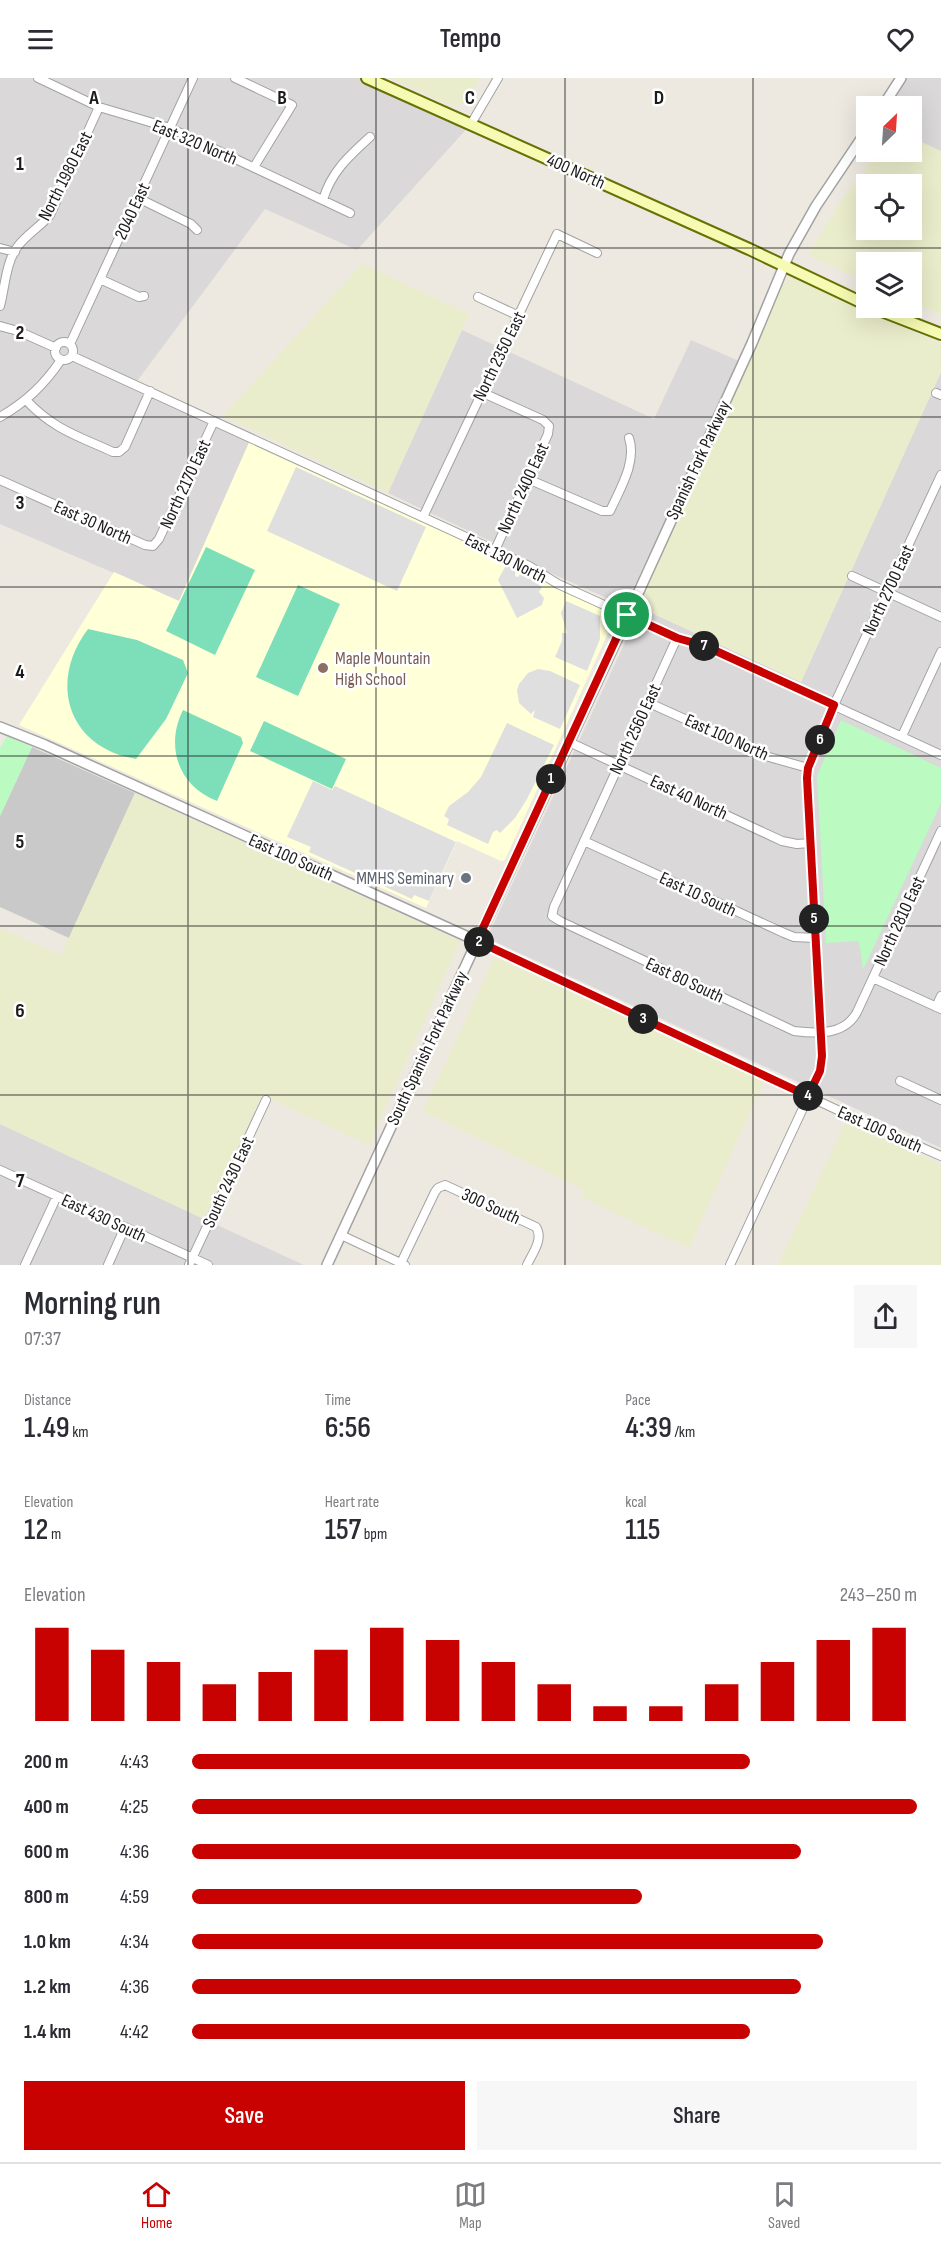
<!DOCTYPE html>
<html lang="en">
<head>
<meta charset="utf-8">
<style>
  :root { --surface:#fff; --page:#f7f7f7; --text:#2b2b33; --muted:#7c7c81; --line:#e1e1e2; --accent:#c70200 }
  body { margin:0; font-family:"Sofia Sans Condensed",sans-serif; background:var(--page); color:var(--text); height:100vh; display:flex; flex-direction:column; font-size:22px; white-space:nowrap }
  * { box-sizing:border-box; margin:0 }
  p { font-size:20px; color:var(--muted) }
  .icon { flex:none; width:33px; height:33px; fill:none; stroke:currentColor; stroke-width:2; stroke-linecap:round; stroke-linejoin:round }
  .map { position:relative; height:1187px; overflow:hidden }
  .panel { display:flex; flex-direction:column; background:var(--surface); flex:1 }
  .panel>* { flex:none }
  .needle { width:39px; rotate:25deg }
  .controls { position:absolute; left:856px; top:18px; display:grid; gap:12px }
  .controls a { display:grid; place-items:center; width:66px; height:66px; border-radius:0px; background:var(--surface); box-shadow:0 6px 24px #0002; font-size:30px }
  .pin { position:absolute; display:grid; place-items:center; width:51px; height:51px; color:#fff; margin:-26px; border:3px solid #fff; border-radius:50%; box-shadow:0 2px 6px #0007 }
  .km { position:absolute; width:30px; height:30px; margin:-15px; border-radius:50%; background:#222; color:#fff; font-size:16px; line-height:30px; text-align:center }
  .round { display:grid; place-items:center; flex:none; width:63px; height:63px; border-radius:0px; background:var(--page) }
  .head { display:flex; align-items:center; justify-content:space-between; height:102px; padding:0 24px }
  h1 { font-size:33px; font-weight:600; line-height:45px }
  .stats { display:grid; grid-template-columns:repeat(3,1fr); gap:9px; height:102px; padding:6px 24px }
  .stats div { display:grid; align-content:center }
  .stats b { font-size:30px; font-weight:600 }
  .stats small { font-size:16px; font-weight:400 }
  .stats p { font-size:16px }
  .chart { height:168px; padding:12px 24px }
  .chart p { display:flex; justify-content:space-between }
  .chart svg { width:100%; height:108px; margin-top:6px; stroke:var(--accent); stroke-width:6 }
  .button { display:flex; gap:12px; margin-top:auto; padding:12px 24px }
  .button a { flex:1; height:69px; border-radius:0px; background:var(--accent); color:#fff; font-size:24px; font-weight:600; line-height:69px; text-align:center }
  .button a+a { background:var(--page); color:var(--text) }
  ul { padding:0 24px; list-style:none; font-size:20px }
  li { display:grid; grid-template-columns:96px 72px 1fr; align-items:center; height:45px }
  li i { height:15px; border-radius:8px; background:var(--accent) }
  header { display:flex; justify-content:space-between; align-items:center; height:78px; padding:0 24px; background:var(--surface); font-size:27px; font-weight:600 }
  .dock { display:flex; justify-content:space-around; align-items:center; height:84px; border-top:2px solid var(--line); background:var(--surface); font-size:16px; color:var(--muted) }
  .dock a { display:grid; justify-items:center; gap:3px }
  .dock .active { color:var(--accent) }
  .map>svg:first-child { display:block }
  .residential { fill:#dad8d8 }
  .education { fill:#ffffd8 }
  .religious { fill:#c9c9c9 }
  .farmland { fill:#eaedcb; fill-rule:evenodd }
  .park { fill:#bbfac1 }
  .pitch { fill:#7cdfba }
  .parking { fill:#dfdfdf }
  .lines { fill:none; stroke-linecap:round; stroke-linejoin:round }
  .minor-casing { stroke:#a2a2a2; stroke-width:10 }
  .tertiary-casing { stroke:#a2a2a2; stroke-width:12 }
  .secondary-casing { stroke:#657203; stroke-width:14 }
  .minor { stroke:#fff; stroke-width:8 }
  .tertiary { stroke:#fff; stroke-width:9 }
  .secondary { stroke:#f6fab2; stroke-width:10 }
  .route-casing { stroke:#fff; stroke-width:12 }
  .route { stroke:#c70200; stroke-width:8 }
  .grid { fill:none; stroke:#1b1b1b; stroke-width:1.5; stroke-opacity:0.55 }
  .education-dot { fill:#8d6e63; stroke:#fff; stroke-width:2 }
  .worship-dot { fill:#6b7280; stroke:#fff; stroke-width:2 }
  .labels { text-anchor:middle; stroke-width:5; stroke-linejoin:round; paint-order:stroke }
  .street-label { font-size:18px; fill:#1b1b1b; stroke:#fff }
  .education-label { font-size:18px; fill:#785e54; stroke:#fff; text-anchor:start }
  .worship-label { font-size:18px; fill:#5b616d; stroke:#fff; text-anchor:end }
  .grid-label { font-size:20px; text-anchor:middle; font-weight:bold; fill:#1b1b1b; stroke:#fff; stroke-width:5; stroke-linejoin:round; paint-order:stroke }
</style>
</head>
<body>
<header><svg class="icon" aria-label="menu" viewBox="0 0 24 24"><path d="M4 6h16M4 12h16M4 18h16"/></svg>Tempo<svg class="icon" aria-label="heart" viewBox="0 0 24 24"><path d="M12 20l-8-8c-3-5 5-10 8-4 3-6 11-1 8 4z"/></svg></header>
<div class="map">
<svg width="941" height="1187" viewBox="0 0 941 1187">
  <rect width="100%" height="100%" fill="#ede9e1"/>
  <!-- residential -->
  <path class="residential" d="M0,0H367L471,46L357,172L265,131L135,306L251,360L179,523L0,446Z
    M901,0H941V73L912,60V28H883Z
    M462,252L654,341L691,262L739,283L625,528L546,493L505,470L388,415Z
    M941,294V1070L487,860L641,530L801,604Z
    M0,1046L204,1141L304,1187H0Z"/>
  <!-- education -->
  <path class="education" d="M251,360L618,533L505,782L501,783L457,763L426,830L19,647L114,494L179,523Z"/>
  <!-- religious -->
  <path class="religious" d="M32,669L135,715L69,860L0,829V738Z"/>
  <!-- farmland -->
  <path class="farmland" d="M391,0H480L470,18L462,27L447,26Z
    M912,60L941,73V237L912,224V184H867V204L808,177L841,123L877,74H912ZM867,106H912V152H867Z
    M362,186L469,236L388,415L223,338Z
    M789,200L799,201L941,266V294L801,604L641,530L639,521L780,210Z
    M135,715L460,863L373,1057L371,1068L262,1017L204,1141L0,1046V850L61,877Z
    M495,879L764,1003L689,1170L581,1119L584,1112L423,1033Z
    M846,1043L941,1087V1187H778Z"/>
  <!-- park -->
  <path class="park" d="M841,642L941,690V725L863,892L859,863L826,865L817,698Z
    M7,658L32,669L0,738V670Z"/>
  <!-- pitch -->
  <path class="pitch" d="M206,469L255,492L215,577L166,553Z
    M298,507L340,526L298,618L256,599Z
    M88,551L137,562L183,582L188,595L166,641L136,681C129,679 121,678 114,675C60,652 55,594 88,551Z
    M183,632L241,659L243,665L217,723C178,708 165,668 183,632Z
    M264,643L346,681L332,711L250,673Z"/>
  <!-- parking -->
  <path class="parking" d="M296,389L426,449L397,513L267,453Z
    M506,487L516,492L515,498L518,499L521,495L542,509L539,514L544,520L542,527L517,540L498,502Z
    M566,523L600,538V561L587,593L555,579L562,563V555H567L561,535Z
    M538,591L550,593L580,607L560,651L533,639L535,632L531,636L519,625L517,612L519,606L528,595Z
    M507,645L554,667L527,721L515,740L500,755L497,752L493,754L488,766L447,747L449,741L444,738L449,728L468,714L481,699Z
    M313,703L332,712L335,708L456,764L429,823L414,817L412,821L309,774L311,769L287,759Z"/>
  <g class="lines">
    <defs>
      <path id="minor" d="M38,0L99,29L170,50L350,135
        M235,0L292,27L254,89
        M471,46L498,0
        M138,120L191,146L197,152
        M323,122C331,94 349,78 370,59
        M0,170L15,174
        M100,201L139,219L144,218
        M478,219L519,238
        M0,228C5,209 6,183 18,168C27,156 40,149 50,137L99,29
        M0,248L18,253L56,270
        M55 273a9 9 0 1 1 18 0a9 9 0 1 1-18 0Z
        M70,266L193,0
        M72,278L529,488L558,506L639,543L677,560L705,568L941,677
        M481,314L543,342L549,348L548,356L495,472
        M936,315L941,317
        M26,322C53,351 78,358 113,374H119L125,369L150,313
        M0,339C26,324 44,307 61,282
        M528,401L602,433H610C620,411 637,384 629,360
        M0,402L145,467L153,468L159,461L214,343
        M423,439L557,156L597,175
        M852,498L941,539
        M677,560L554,829L552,838L560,843L794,953C818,956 845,957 857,934L941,753
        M647,624L769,679L808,690
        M902,658L941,574
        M569,664L782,763L797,766L810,765
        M584,763L784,855L794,859L815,860
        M477,863L846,1036L941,1078
        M873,900L941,931
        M936,929L941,918
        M900,1003L941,1022
        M0,1092L208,1187
        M341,1157L405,1187
        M401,1185L435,1114L438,1110L445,1107L536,1149C544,1161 532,1176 527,1187
        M25,1187L57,1118
        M108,1187L125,1149
        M189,1187L266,1022
        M730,1187L818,998L822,983L807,709L808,690L834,627L941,397"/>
      <path id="tertiary" d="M883,28L901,0
        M0,649L45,667L477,863
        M327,1187L625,544L752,265L789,176L816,128L867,52"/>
      <path id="secondary" d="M367,0L749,171L867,227
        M874,230L941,256"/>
    </defs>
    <!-- minor casing -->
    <use href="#minor" class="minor-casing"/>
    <!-- tertiary casing -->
    <use href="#tertiary" class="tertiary-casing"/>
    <!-- secondary casing -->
    <use href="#secondary" class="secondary-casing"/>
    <!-- minor -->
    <use href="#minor" class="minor"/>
    <!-- tertiary -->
    <use href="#tertiary" class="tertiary"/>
    <!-- secondary -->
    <use href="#secondary" class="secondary"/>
  </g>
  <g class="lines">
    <defs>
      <path id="route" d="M627,537L677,560L705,568L834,627L808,690L807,700L822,978L820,993L808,1018L477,863Z"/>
    </defs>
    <!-- route casing -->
    <use href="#route" class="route-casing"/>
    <!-- route -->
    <use href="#route" class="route"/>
  </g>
  <!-- grid -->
  <path class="grid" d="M188,0V1187M376,0V1187M565,0V1187M753,0V1187M0,170H941M0,339H941M0,509H941M0,678H941M0,848H941M0,1017H941"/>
  <!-- markers -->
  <circle class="education-dot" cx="323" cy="590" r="6"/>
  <circle class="worship-dot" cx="466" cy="800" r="6"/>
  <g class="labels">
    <!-- street labels -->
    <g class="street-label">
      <text transform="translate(195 64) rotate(23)" y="6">East 320 North</text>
      <text transform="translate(576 93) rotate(24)" y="6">400 North</text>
      <text transform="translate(65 98) rotate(-63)" y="6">North 1980 East</text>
      <text transform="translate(132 133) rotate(-65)" y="6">2040 East</text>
      <text transform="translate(499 278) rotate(-64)" y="6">North 2350 East</text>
      <text transform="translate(698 382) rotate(-65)" y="6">Spanish Fork Parkway</text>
      <text transform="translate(185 406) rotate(-65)" y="6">North 2170 East</text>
      <text transform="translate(523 410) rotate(-65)" y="6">North 2400 East</text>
      <text transform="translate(93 444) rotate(24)" y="6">East 30 North</text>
      <text transform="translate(506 480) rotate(27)" y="6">East 130 North</text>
      <text transform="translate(888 512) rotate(-65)" y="6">North 2700 East</text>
      <text transform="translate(635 651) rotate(-65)" y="6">North 2560 East</text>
      <text transform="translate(727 659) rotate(24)" y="6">East 100 North</text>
      <text transform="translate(689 719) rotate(25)" y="6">East 40 North</text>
      <text transform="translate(291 779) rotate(24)" y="6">East 100 South</text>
      <text transform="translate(698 816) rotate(25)" y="6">East 10 South</text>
      <text transform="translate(899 843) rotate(-65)" y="6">North 2810 East</text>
      <text transform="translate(685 902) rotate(25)" y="6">East 80 South</text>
      <text transform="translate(427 970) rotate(-65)" y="6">South Spanish Fork Parkway</text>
      <text transform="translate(880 1051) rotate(24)" y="6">East 100 South</text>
      <text transform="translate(228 1104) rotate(-65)" y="6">South 2430 East</text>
      <text transform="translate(491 1128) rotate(25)" y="6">300 South</text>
      <text transform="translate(104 1140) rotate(25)" y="6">East 430 South</text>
    </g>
    <!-- education labels -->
    <g class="education-label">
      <text x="335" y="586">Maple Mountain<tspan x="335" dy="21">High School</tspan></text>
    </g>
    <!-- worship labels -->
    <g class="worship-label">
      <text x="454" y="806">MMHS Seminary</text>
    </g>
  </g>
  <g class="grid-label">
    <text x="94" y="26">A</text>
    <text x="282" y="26">B</text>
    <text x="470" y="26">C</text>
    <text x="659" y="26">D</text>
    <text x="20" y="92">1</text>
    <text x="20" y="261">2</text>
    <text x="20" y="431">3</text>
    <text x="20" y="600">4</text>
    <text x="20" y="770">5</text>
    <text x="20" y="939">6</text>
    <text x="20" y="1109">7</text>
  </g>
</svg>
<div class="controls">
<a><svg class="needle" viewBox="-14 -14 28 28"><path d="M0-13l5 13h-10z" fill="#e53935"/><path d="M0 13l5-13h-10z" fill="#7c7c81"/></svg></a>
<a><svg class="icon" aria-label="locate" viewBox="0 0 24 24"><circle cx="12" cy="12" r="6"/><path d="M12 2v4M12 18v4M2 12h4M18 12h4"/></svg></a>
<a><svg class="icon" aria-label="layers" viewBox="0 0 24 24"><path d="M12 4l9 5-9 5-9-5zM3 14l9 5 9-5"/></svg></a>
</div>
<div class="pin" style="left:627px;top:537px;background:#1e9e55"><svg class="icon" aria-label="arrive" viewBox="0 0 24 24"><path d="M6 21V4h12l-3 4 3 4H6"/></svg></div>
<b class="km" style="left:551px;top:701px">1</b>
<b class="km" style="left:479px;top:864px">2</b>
<b class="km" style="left:643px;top:941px">3</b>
<b class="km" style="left:808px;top:1018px">4</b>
<b class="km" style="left:814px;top:841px">5</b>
<b class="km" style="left:820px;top:662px">6</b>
<b class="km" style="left:704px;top:568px">7</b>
</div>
<section class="panel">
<div class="head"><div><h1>Morning run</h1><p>07:37</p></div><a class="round"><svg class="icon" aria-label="share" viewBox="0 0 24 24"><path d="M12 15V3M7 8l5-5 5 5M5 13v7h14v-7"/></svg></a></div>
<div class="stats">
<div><p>Distance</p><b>1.49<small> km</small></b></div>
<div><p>Time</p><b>6:56</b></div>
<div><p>Pace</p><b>4:39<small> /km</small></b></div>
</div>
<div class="stats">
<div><p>Elevation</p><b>12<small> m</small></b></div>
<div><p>Heart rate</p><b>157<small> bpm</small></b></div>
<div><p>kcal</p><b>115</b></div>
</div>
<div class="chart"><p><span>Elevation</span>243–250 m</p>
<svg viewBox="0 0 160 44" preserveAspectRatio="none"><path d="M5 44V6M15 44V15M25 44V20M35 44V29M45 44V24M55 44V15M65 44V6M75 44V11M85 44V20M95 44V29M105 44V38M115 44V38M125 44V29M135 44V20M145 44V11M155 44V6"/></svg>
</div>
<ul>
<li><b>200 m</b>4:43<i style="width:77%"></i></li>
<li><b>400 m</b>4:25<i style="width:100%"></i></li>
<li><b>600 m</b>4:36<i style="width:84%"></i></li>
<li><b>800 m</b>4:59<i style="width:62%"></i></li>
<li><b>1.0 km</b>4:34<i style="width:87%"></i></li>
<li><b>1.2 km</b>4:36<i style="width:84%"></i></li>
<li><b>1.4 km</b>4:42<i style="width:77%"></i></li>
</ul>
<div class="button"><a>Save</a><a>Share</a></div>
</section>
<nav class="dock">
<a class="active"><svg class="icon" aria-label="home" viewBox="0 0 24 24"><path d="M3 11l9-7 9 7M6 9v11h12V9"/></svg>Home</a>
<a><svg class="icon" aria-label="map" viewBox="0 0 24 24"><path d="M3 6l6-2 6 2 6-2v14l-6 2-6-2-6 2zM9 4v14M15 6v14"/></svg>Map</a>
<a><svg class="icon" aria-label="saved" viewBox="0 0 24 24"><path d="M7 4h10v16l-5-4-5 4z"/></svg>Saved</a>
</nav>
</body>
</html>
